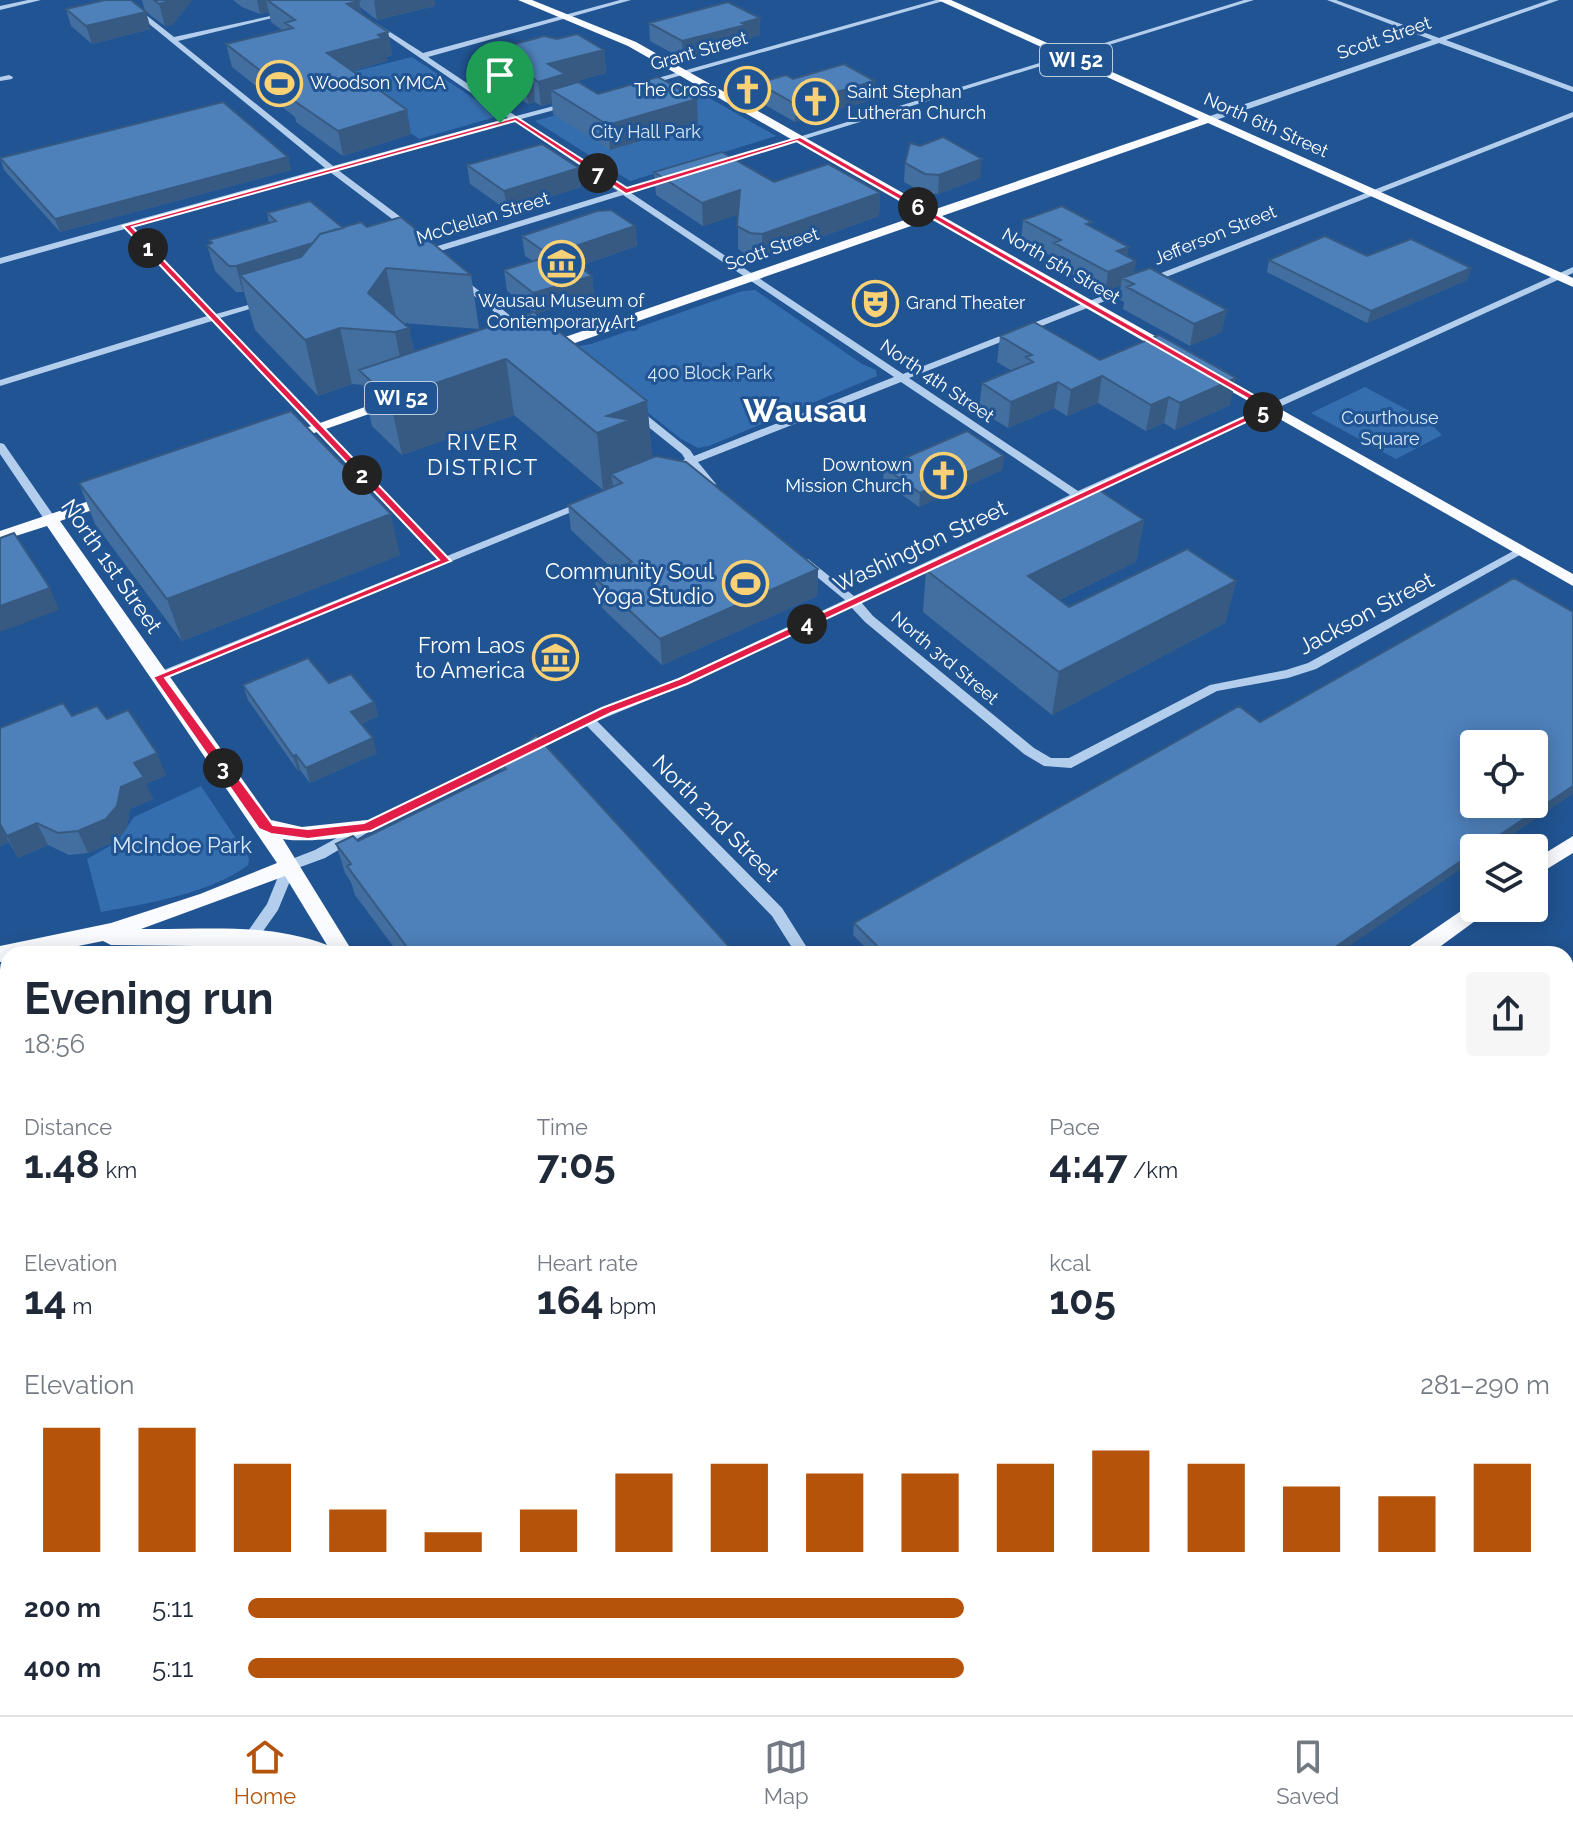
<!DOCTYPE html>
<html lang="en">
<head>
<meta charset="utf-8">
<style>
  :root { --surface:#fff; --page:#f6f6f7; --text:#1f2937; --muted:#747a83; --line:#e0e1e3; --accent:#b45309 }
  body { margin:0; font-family:Raleway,sans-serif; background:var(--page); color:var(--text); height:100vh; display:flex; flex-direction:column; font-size:30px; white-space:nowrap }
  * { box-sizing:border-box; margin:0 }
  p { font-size:26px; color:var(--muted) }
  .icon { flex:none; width:44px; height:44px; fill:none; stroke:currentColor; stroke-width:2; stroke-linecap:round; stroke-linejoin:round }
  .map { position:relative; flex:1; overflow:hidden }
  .panel { position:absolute; left:0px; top:946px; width:1574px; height:770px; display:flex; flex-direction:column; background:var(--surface); border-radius:24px 24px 0 0; box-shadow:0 4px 20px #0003 }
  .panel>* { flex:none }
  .buttons { position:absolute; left:1460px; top:730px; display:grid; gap:16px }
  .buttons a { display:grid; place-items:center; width:88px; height:88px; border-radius:8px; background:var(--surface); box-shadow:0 4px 20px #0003; font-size:40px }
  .pin { position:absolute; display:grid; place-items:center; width:68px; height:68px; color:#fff; margin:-82px -34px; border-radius:50% 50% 50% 0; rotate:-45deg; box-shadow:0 0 8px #0007 }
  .pin .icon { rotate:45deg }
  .km { position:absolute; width:40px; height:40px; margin:-20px; border-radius:50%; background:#222; color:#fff; font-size:22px; line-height:40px; text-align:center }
  .round { display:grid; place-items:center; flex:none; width:84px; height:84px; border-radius:8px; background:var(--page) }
  .summary { display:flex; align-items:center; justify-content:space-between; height:136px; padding:0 24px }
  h1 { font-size:44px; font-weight:700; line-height:60px }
  .stats { display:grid; grid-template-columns:repeat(3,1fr); gap:12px; height:136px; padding:8px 24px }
  .stats div { display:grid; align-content:center }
  .stats b { font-size:40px; font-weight:700 }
  .stats small { font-size:22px; font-weight:400 }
  .stats p { font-size:22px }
  .chart { height:224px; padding:16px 24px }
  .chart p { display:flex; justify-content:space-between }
  .chart svg { width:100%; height:144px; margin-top:8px; stroke:var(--accent); stroke-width:6 }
  ul { padding:0 24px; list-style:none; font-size:26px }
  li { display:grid; grid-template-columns:128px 96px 1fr; align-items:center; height:60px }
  li i { height:20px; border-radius:10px; background:var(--accent) }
  .menu { display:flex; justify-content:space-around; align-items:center; height:112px; border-top:2px solid var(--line); background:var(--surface); font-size:22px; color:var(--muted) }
  .menu a { display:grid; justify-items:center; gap:4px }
  .menu .on { color:var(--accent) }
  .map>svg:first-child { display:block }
  .green { fill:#356eaf }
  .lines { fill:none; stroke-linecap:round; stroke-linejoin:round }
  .minor { fill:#b3ceed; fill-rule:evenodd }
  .major { fill:#f9fbff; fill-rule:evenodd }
  .rail-far1 { stroke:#fff; stroke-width:6; stroke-dasharray:15 6; stroke-linecap:butt }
  .rail { stroke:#fff; stroke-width:8; stroke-dasharray:19 8; stroke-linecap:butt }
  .wall { fill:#436ea0 }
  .shaded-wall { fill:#375a82 }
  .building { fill:#4e80ba; stroke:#375a82; stroke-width:2; fill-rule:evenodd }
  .route { fill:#e11d48; stroke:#fff; stroke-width:2; fill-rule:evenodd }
  .labels { text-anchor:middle; stroke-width:6; stroke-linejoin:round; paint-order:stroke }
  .far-street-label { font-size:18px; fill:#fff; stroke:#215492 }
  .far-poi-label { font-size:18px; fill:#fff; stroke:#215492; text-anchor:start }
  .far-park-label { font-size:18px; fill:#d8e8f9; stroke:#215492 }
  .shield { fill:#215492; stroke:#bcccde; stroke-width:2 }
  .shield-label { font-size:20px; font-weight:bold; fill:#fff }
  .far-quarter-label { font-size:22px; letter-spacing:2px; fill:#fff; stroke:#215492 }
  .street-label { font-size:22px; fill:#fff; stroke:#215492 }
  .poi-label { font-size:22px; fill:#fff; stroke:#215492; text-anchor:end }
  .park-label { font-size:22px; fill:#d8e8f9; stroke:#215492 }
  .far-town-label { font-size:32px; font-weight:bold; fill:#fff; stroke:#215492 }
</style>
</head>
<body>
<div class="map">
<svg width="1573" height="1715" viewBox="0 0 1573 1715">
  <rect width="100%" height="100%" fill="#215492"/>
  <!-- green -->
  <path class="green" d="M412,57L497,114L499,116L419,139L332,77Z
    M678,80L776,136L630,181L535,121Z
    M755,290L862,364L876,370L877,376L709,446L698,448L681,439L577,356L575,347L591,344L742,291Z
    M1365,387L1428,421L1442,435L1396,459L1311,413Z
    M201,786L249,858L248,865C212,893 145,904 101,912L87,859L117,842L134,817Z"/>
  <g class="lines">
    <!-- minor -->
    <path class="minor" d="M28,0H41L0,10V6Z
      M120,0H127L174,37L289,12V14L178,41L333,166L508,118L372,25V23H376L423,53L620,0H631L428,57L516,116L573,101V105L521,119L625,189L676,175V179L631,193L903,374L1573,112V117L909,378L1078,491L1573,267V273L1100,489L861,602L873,616L1034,748L1051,758H1069L1210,685L1286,670L1308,663L1517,549L1521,548L1527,551L1316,669L1288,678L1217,691L1071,768L1044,766L1024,754L865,622L851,607L687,684L597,721L782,908L811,954H796L772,916L587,726L372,830L325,858L295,869L278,910L247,954H232L267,904L284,862L315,850L362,824L583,716L679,678L845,600L800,563V559H808L854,596L1070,495L901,382L698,462L716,484L711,487C701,484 695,474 689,465H681L680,463L685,459L682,454L631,413V409H639L690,450L694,456L894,377L623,195L424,256H418V252L618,191L514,121L338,170L414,227V231H408L330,172L133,227L216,314L266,300V304L220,318L447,556L581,502H589L591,504L162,680H154L152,677L154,674L438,559L212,321L0,386V380L207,316L125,229L0,264V258L325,168Z
      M936,0H947L647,85L640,83Z
      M1244,0H1254L718,166L711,164Z
      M1327,0H1336L1439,38L1549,0H1559L1446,40L1573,87V92L1439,43L1213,121H1207V117L1432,40Z
      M9,75L13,77L12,79L0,81V77Z
      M457,278H463L528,330V334H522L457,282Z
      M0,443L4,444L56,519L54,521H46L44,519L0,454Z
      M294,1708H317L320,1715H297Z"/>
    <!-- major -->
    <path class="major" d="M518,0H532L636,42L933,210L1199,119L938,0H951L1573,278V287L1208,123L942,216L1178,349V355H1168L931,219L549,352H539V346L922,214L628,46Z
      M1211,370L1573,574V586L1206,377L1204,374Z
      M393,397L398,398V404L288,442H278L275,439Z
      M113,493L119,495V501L60,521L271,820L302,827L367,820L377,827C369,838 299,843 283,839L354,954H305L272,947L111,945L103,941L39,954H8V961L0,962V946L111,923L200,894L277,863L47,526L0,541V531ZM285,876L327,945C269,922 202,930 141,929Z
      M1573,836V853L1534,877V860Z
      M1474,902V908H1489L1486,913L1430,954H1403L1407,948Z
      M0,1003L8,1006V1024L0,1021Z"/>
    <!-- rail-far1 -->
    <path class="rail-far1" d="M0,1165L8,1169"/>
    <!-- rail -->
    <path class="rail" d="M1077,1708L1091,1715"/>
  </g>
  <!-- wall -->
  <path class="wall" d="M142,0H192L172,25L165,26L145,11Z
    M233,0H434L435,6L377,20L360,7L361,14L388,32L392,55L386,57L387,61L352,71L411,134L343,156L296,122L295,117L232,67L226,44L282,30L271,22L269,12L260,14L242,7Z
    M66,9L151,29L92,44L71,26Z
    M760,18V35L747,39V42L683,59L650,41L649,23Z
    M504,47L604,50L606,73L566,84V85L598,94L697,99L698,124L610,150L553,114L552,103L541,106L535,102L528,104L490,80L487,56L504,51Z
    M875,81L874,99L795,122L758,101V83Z
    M288,157L291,170L60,232L4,170L0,158Z
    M905,163L980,178L938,194L924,193L904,182Z
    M467,165L579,168L581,187L507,210L470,184Z
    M654,172L774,182L880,193L879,216L763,258L750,257L738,249V214L703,226L656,195Z
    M267,213L343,228L367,227L471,275L479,329L403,323L409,328L414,352L533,312L507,291L504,270L533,261L525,256L522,236L635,226L637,246L582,265L587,272L592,276L594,297L536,313L647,401L652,457L634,465L818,569L817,596L662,665L598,604L595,578L614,570L571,530L568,505L613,486L603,490L514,415L402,455L372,426L363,385L352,384L318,396L255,330L244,292H236L215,271L207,245L210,244L209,240L269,223Z
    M1023,220L1092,227L1127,257L1136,261L1133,274L1222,332L1190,346L1123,309L1124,302L1119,299L1121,285L1105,292L1052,263L1053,257L1021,240Z
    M1367,256L1471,268L1467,280L1367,323L1267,272L1269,260Z
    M1000,336L1100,360L1230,405L1175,430L1164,423L1146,431L1098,403L1067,416L1054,408L1008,428L979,410L982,383L1012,371L997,362Z
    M1004,456L1002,470L919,507L883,481L884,467Z
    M79,483L400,555L182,641L95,524Z
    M1144,520L1136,562L1059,600L1069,607L1236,581L1225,623L1052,715L923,612L926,570Z
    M329,683L374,702L378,716L361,724L377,753L310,783L300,770L298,771L248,700L243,685Z
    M72,716L107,719L166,775L146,784L153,799L130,809L127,828L116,841L88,853L69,855L48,845L18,858L9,842L0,846V728Z
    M1260,722L1474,848L1338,954H872L853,935L854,923Z
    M500,763L736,954H399L355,895L351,882L345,873L336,844L358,841L502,771Z
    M1573,992V1308L1566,1302V994Z"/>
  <!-- shaded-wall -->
  <path class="shaded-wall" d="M168,0H192L172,25L165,26L159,4Z
    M257,0H266L269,12L260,14Z
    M376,0H434L435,6L377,20L374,1Z
    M359,1L363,24L347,4Z
    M146,12L151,29L92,44L86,26Z
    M760,18V35L747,39V42L683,59L682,41Z
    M388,32L392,55L386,57L387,61L332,76L327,53Z
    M604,50L606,73L566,84L568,98L551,90L552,103L541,106L538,82L548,64Z
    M533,78L535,102L528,104L525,80Z
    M875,81L874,99L795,122V104Z
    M697,99L698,124L610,150L608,125Z
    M407,110L411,134L343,156L338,131Z
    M288,157L291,170L60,232L55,219Z
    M982,159L980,178L938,194L939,175Z
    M579,168L581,187L507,210L504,191Z
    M740,190L741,214L703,226L702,203Z
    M880,193L879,216L763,258L762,234Z
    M635,226L637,246L552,275L549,255Z
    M348,232L350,242L240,275L244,292H243L236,266Z
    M1129,247L1126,265L1136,261L1132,281L1122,278L1121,285L1105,292L1108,272L1117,251Z
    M386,268L397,322L368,293Z
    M586,268L587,278L592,276L594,297L536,314L533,293Z
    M1471,268L1467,280L1367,323L1371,311Z
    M1227,310L1222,332L1190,346L1194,324Z
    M340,328L352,384L318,396L305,340Z
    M409,328L420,383L406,388L395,332Z
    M506,359L514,415L402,455L390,399Z
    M1102,376L1098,403L1067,416L1071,390Z
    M1236,378L1230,405L1175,430L1180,403Z
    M1058,382L1054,408L1008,428L1011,402Z
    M1169,397L1164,423L1146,431L1151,405Z
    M647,401L652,457L633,464L635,477L611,474L613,486L603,490L597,433L607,416Z
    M1004,456L1002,470L919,507L920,493Z
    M391,514L400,555L182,641L167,599Z
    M1144,520L1136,562L1022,618L1028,576Z
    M818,569L817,596L662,665L660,639Z
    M1236,581L1225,623L1052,715L1059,672Z
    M50,588L59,610L0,632V606Z
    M374,702L378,716L355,726L351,712Z
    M373,738L377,753L310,783L306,768Z
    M157,753L166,775L146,784L153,799L130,809L127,828L116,841L88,853L78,831L134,763Z
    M296,755L300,770L298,771L293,756Z
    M1573,786V794L1492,848H1480Z
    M37,823L48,845L18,858L7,836Z
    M0,825L9,842L0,846Z
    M1474,852V860L1338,954H1325Z"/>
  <!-- building -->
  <path class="building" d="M105,0H131L146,12L86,26L66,9Z
    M154,0H168L166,2L159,4Z
    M267,0H357L359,1L347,4L388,32L378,35L382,38L327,53L407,110L338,131L290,98L294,97L226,44L293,28L285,23L295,20Z
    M728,2L760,18L742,23L746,25L682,41L649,23Z
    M577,34L604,50L548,64L565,74L538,82L533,78L525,80L487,56L509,50L504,47L544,36L557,39Z
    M844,64L875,81L795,104L758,83L786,75L793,79Z
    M658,77L697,99L608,125L551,90L578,82L598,94Z
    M223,102L288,157L55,219L0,158Z
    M943,137L982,159L939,175L925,174L905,163L910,143L920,146Z
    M542,144L579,168L504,191L467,165Z
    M722,152L774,182L828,164L880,193L762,234L750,233L737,226L740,190L702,203L654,172Z
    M310,201L343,228L320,234L313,243L236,266H229L207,245L212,243L209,240L276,221L267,213Z
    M1062,206L1092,222L1086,224L1129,247L1117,251L1136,261L1108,272L1054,243L1061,240L1023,220Z
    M611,210L635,226L549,255L522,236L597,211Z
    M401,217L471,275L386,268L368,293L409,328L395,332L340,328L305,340L240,275L301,257L320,234L361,222L367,227Z
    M1325,236L1367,256L1411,239L1471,268L1371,311L1269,260Z
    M563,252L586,268L583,269L592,276L533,293L504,270Z
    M1150,268L1227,310L1194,324L1127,287L1134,284L1122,278Z
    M534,312L647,401L607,416L630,420L597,433L506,359L390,399L359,370Z
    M1034,322L1100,360L1159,335L1236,378L1180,403L1169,397L1151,405L1102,376L1071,390L1058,382L1011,402L982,383L1033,362L1026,357L1032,355L1000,336Z
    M291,411L391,514L167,599L79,483Z
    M967,431L1004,456L920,493L884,467Z
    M656,456L686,462L818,569L660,639L595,578L632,562L568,505L622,483L611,474Z
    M1099,490L1144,520L1028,576L1069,607L1187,549L1236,581L1059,672L926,570Z
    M14,533L50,588L0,606V538Z
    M1514,578L1573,612V786L1480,848H1474V852L1325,954H885L854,923L1239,706L1260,722ZM1474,744H1534V804H1474Z
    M308,658L329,683L351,674L374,702L351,712L373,738L306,768L296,755L293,756L243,685Z
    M63,703L72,716L97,706L107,719L128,710L157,753L134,763L144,777L121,787L117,806L106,819L78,831L58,833L37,823L7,836L0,824V728Z
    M536,735L736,954H412L347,866L351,864L336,844L353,836L358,841L506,769L500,763Z
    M1570,990L1573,992V1265L1566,1259V994Z"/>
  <!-- route -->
  <path class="route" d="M516,117L627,188L800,137L1276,408L687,684L611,713L371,831L308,839L271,834L259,829L153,677L439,560L123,226ZM515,121L626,194L797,141L1264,408L679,679L602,708L364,823L308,829L273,825L165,678L451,561L132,227Z"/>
  <!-- icons -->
  <defs>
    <symbol id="stadium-ring" viewBox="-11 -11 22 22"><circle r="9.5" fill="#215492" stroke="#fad174" stroke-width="1.5"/><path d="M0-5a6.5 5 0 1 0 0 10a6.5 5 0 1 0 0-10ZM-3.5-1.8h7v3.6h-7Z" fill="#fad174"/></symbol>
    <symbol id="church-ring" viewBox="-11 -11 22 22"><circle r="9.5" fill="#215492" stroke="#fad174" stroke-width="1.5"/><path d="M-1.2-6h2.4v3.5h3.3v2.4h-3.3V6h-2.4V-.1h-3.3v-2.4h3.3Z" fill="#fad174"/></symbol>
    <symbol id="museum-ring" viewBox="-11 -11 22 22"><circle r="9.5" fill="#215492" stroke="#fad174" stroke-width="1.5"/><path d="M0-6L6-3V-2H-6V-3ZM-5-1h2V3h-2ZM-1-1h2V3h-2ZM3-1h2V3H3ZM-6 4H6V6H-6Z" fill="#fad174"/></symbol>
    <symbol id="theatre-ring" viewBox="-11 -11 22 22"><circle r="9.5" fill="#215492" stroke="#fad174" stroke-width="1.5"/><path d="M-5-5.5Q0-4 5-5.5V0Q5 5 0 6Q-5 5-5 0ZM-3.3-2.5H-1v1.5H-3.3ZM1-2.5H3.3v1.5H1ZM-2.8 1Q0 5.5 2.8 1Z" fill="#fad174"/></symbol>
  </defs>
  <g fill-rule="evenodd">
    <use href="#stadium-ring" x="254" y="58" width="51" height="51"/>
    <use href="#church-ring" x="722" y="64" width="51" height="51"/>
    <use href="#church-ring" x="790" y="76" width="51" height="51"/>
    <use href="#museum-ring" x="536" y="238" width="51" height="51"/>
    <use href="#theatre-ring" x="850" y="278" width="51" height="51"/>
    <use href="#church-ring" x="918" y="450" width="51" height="51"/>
    <use href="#stadium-ring" x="720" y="558" width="51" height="51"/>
    <use href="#museum-ring" x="530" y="632" width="51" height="51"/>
  </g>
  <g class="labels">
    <!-- far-street labels -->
    <g class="far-street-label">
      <text transform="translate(1384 38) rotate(-19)" y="6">Scott Street</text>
      <text transform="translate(699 51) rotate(-16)" y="6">Grant Street</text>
      <text transform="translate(1266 125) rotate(24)" y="6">North 6th Street</text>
      <text transform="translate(483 218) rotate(-17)" y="6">McClellan Street</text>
      <text transform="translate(1215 235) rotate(-22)" y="6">Jefferson Street</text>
      <text transform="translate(772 249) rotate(-19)" y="6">Scott Street</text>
      <text transform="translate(1061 266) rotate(30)" y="6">North 5th Street</text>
      <text transform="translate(937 381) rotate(34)" y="6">North 4th Street</text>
      <text transform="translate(945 658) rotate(40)" y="6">North 3rd Street</text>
    </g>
    <!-- far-poi labels -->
    <g class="far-poi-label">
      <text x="310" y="89">Woodson YMCA</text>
      <text x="717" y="96" text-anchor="end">The Cross</text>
      <text x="847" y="98">Saint Stephan<tspan x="847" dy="21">Lutheran Church</tspan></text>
      <text x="561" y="307" text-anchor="middle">Wausau Museum of<tspan x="561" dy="21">Contemporary Art</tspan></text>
      <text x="906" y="309">Grand Theater</text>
      <text x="912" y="471" text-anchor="end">Downtown<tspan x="912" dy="21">Mission Church</tspan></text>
    </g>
    <!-- far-park labels -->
    <g class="far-park-label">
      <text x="646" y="138">City Hall Park</text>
      <text x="710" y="379">400 Block Park</text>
      <text x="1390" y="424">Courthouse<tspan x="1390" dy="21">Square</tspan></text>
    </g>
    <!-- shield labels -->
    <g class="shield">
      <rect x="1040" y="44" width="72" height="32" rx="6"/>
      <rect x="365" y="382" width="72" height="32" rx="6"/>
    </g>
    <g class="shield-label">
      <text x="1076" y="67">WI 52</text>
      <text x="401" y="405">WI 52</text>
    </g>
    <!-- far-quarter labels -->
    <g class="far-quarter-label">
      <text x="483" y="450">RIVER<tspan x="483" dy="25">DISTRICT</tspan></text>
    </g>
    <!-- street labels -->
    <g class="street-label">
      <text transform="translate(920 546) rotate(-25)" y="8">Washington Street</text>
      <text transform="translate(112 566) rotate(55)" y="8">North 1st Street</text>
      <text transform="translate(1366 613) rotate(-28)" y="8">Jackson Street</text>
      <text transform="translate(716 818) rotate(45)" y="8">North 2nd Street</text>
    </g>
    <!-- poi labels -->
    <g class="poi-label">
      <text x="714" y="579">Community Soul<tspan x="714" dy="25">Yoga Studio</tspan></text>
      <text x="525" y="653">From Laos<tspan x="525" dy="25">to America</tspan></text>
    </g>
    <!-- park labels -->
    <g class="park-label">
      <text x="182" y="853">McIndoe Park</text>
    </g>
    <!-- far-town labels -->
    <g class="far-town-label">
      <text x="805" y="422">Wausau</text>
    </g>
  </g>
</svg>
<div class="buttons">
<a><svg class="icon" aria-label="locate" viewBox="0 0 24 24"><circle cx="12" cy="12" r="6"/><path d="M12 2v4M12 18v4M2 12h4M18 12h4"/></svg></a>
<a><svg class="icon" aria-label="layers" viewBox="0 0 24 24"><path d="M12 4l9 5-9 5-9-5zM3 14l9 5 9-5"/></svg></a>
</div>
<div class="pin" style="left:500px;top:123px;background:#1e9e55"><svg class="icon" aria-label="arrive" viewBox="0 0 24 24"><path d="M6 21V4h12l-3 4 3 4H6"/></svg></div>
<b class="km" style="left:148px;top:248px">1</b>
<b class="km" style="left:362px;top:475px">2</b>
<b class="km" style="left:223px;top:768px">3</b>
<b class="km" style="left:807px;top:624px">4</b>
<b class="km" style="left:1263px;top:412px">5</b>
<b class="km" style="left:918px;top:207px">6</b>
<b class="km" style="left:598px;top:173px">7</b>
<section class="panel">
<div class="summary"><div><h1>Evening run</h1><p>18:56</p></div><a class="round"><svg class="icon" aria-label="share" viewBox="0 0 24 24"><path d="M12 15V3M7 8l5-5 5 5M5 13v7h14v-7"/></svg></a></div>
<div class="stats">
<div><p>Distance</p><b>1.48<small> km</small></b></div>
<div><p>Time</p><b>7:05</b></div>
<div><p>Pace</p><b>4:47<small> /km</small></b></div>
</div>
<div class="stats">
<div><p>Elevation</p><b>14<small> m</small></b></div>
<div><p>Heart rate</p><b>164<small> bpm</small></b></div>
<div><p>kcal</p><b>105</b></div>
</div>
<div class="chart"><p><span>Elevation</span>281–290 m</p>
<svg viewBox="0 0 160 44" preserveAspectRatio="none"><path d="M5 44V6M15 44V6M25 44V17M35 44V31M45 44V38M55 44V31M65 44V20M75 44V17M85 44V20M95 44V20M105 44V17M115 44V13M125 44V17M135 44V24M145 44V27M155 44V17"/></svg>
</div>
<ul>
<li><b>200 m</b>5:11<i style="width:55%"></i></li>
<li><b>400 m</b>5:11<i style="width:55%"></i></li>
</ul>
</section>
</div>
<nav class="menu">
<a class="on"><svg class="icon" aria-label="home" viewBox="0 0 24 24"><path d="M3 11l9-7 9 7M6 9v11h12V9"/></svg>Home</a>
<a><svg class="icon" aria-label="map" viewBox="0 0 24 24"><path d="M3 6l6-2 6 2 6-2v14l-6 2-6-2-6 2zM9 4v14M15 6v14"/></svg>Map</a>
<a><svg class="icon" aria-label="saved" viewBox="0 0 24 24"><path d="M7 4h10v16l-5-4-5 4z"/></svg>Saved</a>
</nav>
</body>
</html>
